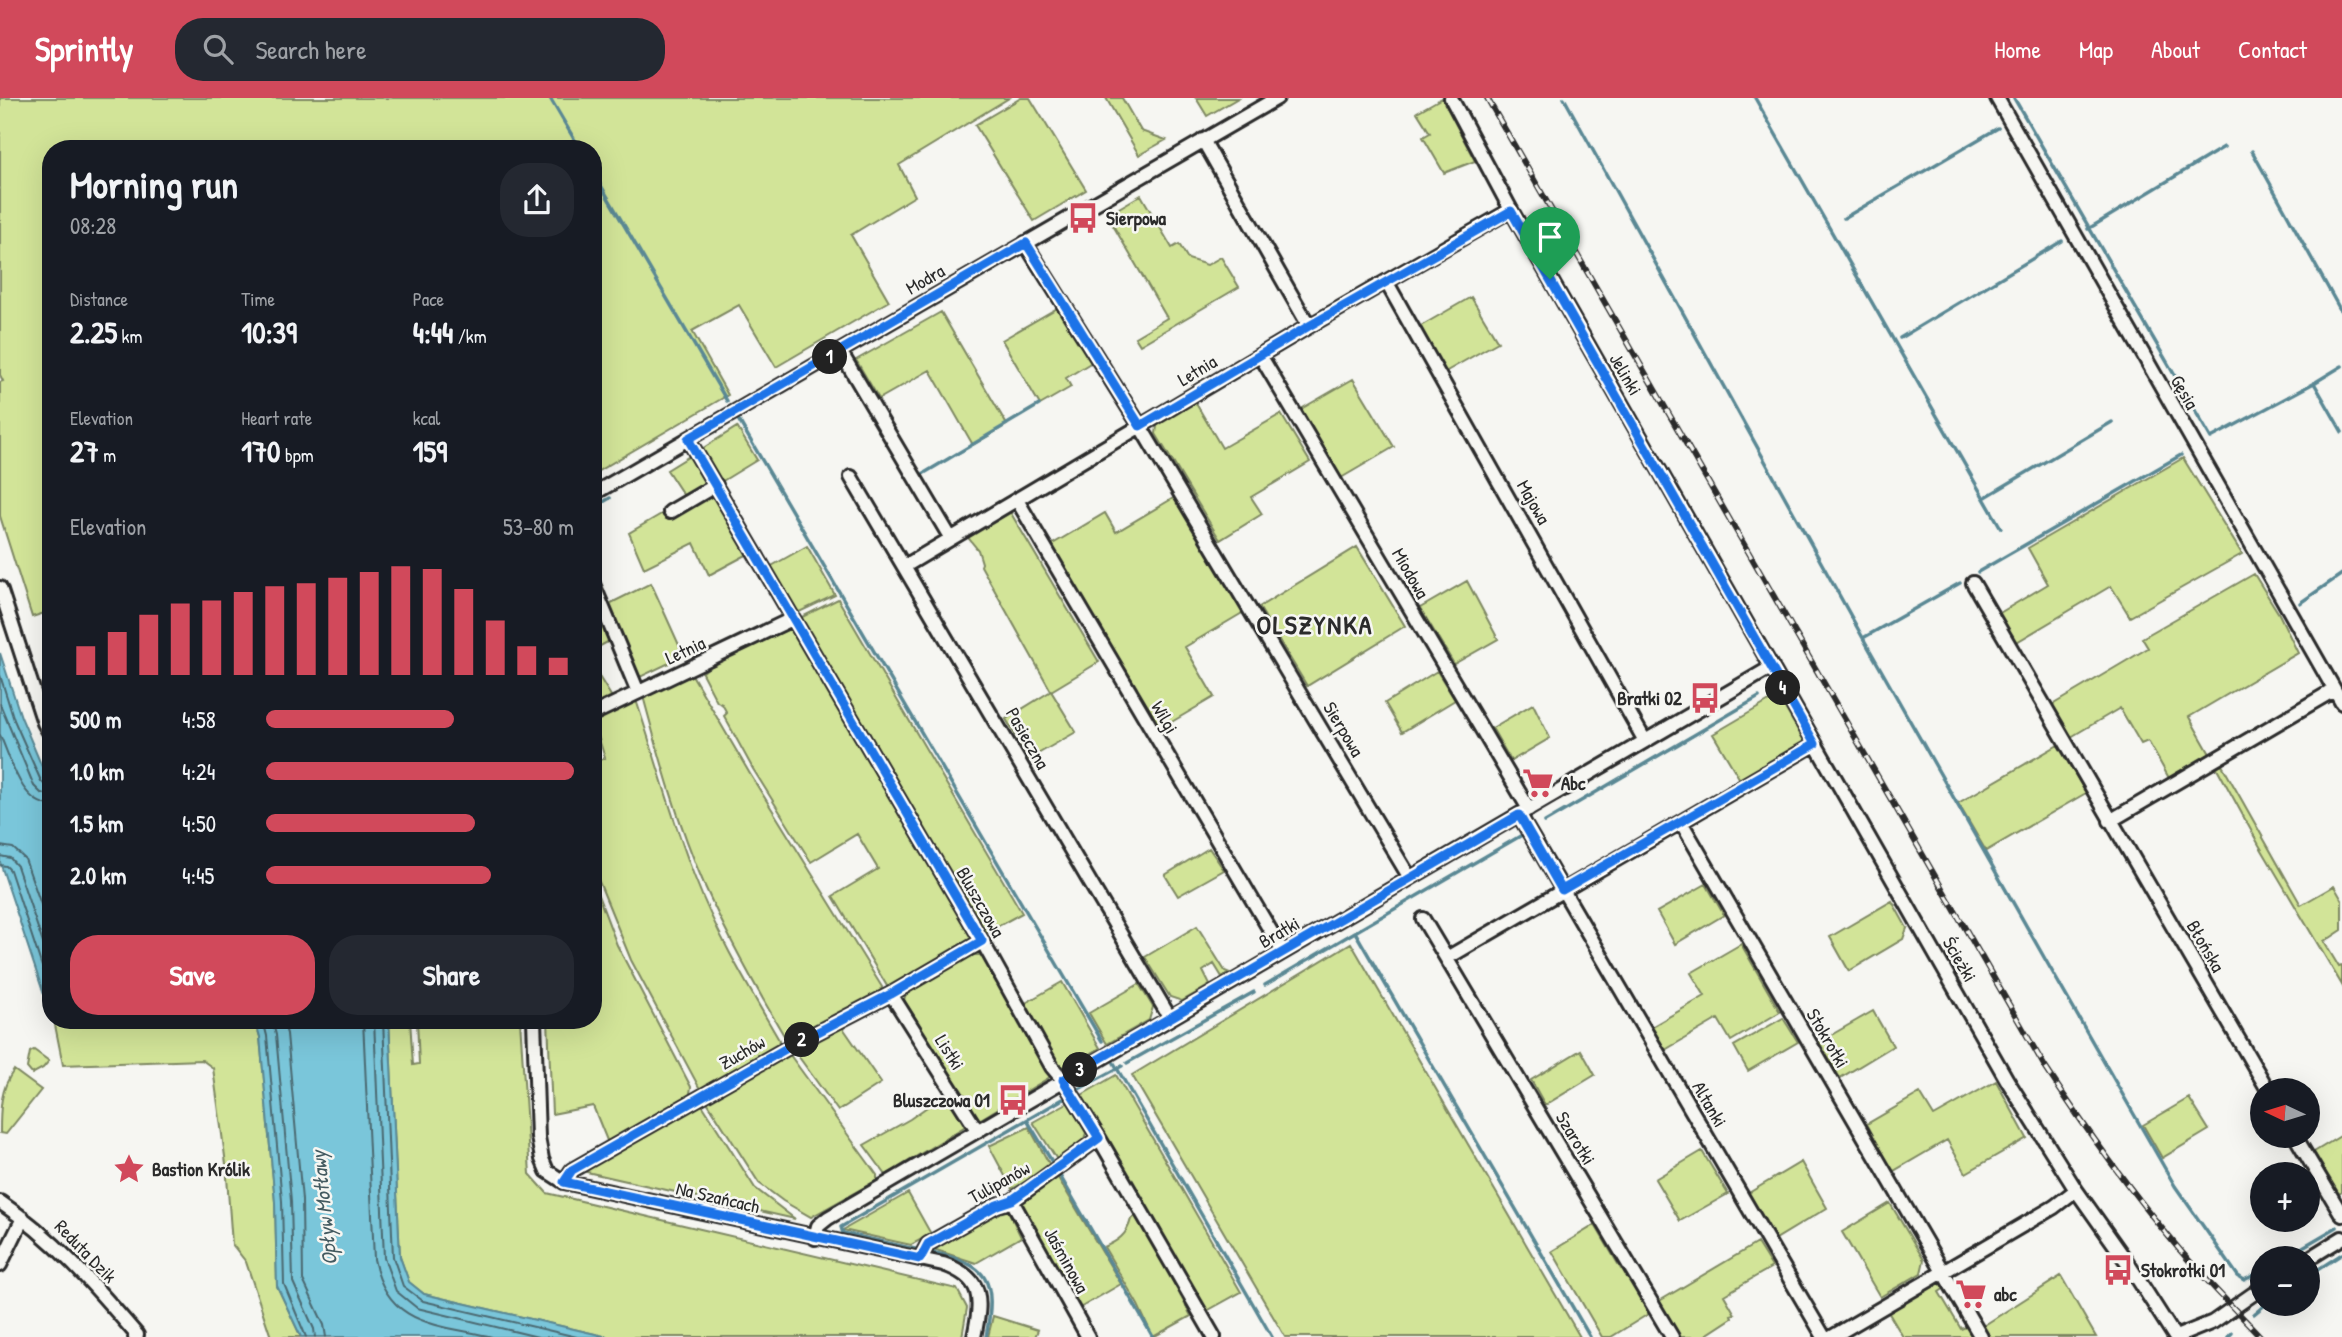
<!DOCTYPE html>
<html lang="en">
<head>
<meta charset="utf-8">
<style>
  :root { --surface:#171b24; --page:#242831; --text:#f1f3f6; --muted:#9ea1a6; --accent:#d1495b }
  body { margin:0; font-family:"Patrick Hand",sans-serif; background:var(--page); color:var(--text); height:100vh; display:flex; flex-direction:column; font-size:26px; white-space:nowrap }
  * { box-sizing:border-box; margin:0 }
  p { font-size:23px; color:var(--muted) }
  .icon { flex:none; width:38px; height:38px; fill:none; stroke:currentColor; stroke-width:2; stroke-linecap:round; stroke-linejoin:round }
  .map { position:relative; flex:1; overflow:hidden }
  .details { position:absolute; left:42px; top:42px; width:560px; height:889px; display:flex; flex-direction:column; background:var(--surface); border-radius:28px; box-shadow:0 7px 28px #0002 }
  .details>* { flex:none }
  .needle { width:46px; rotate:274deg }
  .controls { position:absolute; left:2250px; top:980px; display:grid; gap:14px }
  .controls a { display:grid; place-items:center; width:70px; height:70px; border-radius:50%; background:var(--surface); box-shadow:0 7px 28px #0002; font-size:35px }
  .pin { position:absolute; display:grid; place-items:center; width:60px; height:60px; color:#fff; margin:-72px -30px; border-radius:50% 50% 50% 0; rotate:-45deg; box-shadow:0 0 7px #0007 }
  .pin .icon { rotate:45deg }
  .km { position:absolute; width:35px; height:35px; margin:-18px; border-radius:50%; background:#222; color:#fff; font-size:19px; line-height:35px; text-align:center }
  .round { display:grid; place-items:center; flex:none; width:74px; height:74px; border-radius:28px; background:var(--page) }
  .headline { display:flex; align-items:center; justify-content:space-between; height:119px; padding:0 28px }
  h1 { font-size:38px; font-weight:700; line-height:52px }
  .figures { display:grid; grid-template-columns:repeat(3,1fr); gap:10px; height:119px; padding:7px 28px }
  .figures div { display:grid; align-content:center }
  .figures b { font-size:30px; font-weight:700 }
  .figures small { font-size:19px; font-weight:400 }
  .figures p { font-size:19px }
  .chart { height:196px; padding:14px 28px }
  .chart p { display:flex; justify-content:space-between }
  .chart svg { width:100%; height:126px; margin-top:7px; stroke:var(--accent); stroke-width:6 }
  .action { display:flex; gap:14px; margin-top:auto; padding:14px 28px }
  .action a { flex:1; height:80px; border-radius:28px; background:var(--accent); color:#fff; font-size:28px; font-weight:700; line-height:80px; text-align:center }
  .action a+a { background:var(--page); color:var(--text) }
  ul { padding:0 28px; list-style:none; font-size:23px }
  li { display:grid; grid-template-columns:112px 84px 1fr; align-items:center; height:52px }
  li i { height:18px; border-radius:9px; background:var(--accent) }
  header { display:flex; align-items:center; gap:42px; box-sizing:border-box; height:98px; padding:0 35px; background:var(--accent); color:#fff }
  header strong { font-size:33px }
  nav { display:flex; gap:38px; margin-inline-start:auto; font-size:24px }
  .search { width:490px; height:63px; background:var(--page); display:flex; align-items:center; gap:18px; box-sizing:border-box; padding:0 24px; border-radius:28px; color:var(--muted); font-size:26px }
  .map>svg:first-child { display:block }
  .green { fill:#d2e498; stroke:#7e8862; stroke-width:2 }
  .water { fill:#7ac6da; stroke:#5a8894; stroke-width:2 }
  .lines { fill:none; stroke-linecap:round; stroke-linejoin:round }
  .shore { stroke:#4b6971; stroke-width:2 }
  .stream { stroke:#5a8894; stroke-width:3.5 }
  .minor-casing { stroke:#2b2b2b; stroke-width:18 }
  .minor { stroke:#f6f6f2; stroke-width:12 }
  .rail-casing { stroke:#2b2b2b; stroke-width:6 }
  .rail { stroke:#f6f6f2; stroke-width:3.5; stroke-dasharray:10; stroke-linecap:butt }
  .route-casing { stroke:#fff; stroke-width:14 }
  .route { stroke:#1a73e8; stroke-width:9 }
  .labels { text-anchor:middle; stroke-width:5; stroke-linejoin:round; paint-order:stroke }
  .poi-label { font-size:19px; font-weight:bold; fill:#2b2b2b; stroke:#f6f6f2; text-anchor:start }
  .street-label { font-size:19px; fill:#2b2b2b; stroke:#f6f6f2 }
  .water-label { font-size:21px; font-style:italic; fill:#435a60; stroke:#f6f6f2 }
  .district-label { font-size:26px; font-weight:bold; letter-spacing:2px; fill:#2b2b2b; stroke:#f6f6f2 }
</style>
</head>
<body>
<header>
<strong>Sprintly</strong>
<div class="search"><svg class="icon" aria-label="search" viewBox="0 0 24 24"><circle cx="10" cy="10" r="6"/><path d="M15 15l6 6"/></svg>Search here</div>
<nav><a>Home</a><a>Map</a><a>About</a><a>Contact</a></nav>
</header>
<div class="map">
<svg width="2342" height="1239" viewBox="0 0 2342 1239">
  <rect width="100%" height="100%" fill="#f6f6f2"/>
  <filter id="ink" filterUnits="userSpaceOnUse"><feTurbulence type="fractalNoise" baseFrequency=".0143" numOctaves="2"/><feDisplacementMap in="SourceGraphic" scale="14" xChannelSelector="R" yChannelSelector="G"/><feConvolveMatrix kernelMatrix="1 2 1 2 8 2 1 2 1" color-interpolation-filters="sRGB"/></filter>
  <g filter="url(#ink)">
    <!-- green -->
    <path class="green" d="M0,0H1009L899,67L915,98L851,137L889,203L776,269L739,207L692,233L728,297L593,376V51H51V513L32,519L0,418V284L3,283L0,277Z
      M1021,0H1030L1086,92L1034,123L975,27Z
      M1106,0H1122L1141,33L1166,42L1139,57Z
      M1196,0H1238L1207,18Z
      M1442,0L1475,63L1444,75L1423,39L1430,35L1417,14Z
      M1141,97L1172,150L1179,146L1188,161L1207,167L1221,159L1239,189L1140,247L1135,239L1167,220L1107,117Z
      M1471,199L1498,244L1445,274L1419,229Z
      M1059,209L1092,264L1066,280L1071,289L1040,307L1002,242Z
      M941,214L1007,327L973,347L930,272L879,301L856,262Z
      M1353,281L1394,349L1341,380L1301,311Z
      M1194,302L1222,350L1281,316L1310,364L1251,399L1262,416L1220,442L1156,336L1157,328L1160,324Z
      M737,329L757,362L721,384L700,352Z
      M693,356L707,379L706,388L686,401L667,372Z
      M2183,360L2242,456L2130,519L2111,488L2015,545L1998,516L2048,486L2028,450Z
      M714,391L750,455L709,477L694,445L644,470L629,435L663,415L666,420Z
      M1175,399L1244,514L1185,549L1214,599L1158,632L1135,594L1137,590L1115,554L1111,555L1051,447L1105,415L1116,434Z
      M1009,412L1099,564L1051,593L1076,634L1029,661L1006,621L1051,593L981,468L982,465L978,452L966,437Z
      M807,448L835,497L795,516L768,470Z
      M1357,449L1405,528L1307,588L1259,509Z
      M2254,476L2279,516L2298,555L2189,619L2210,656L2169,680L2148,643L2141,646L2120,610L2071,639L2052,607L2148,550L2142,540Z
      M1467,483L1498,541L1454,566L1420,510Z
      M651,485L684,558L638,580L607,507Z
      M593,495L613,541L593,552Z
      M838,501L1022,815L982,837L798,521Z
      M789,531L794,533L812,560L973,841L893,889L887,888L833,798L878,771L857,736L811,764L753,671L724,618L727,615L722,606L717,604L702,575L711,567Z
      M593,569L613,601L593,611Z
      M1437,573L1455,602L1402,634L1385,605Z
      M691,575L750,676L882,889L879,897L791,944L786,941C756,890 728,840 704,786C678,726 660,661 643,598Z
      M1778,598L1804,643L1803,649L1742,685L1713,636Z
      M636,602C656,661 672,722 695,780C717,837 749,890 779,942L776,952L701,993L631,862L593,769V664L605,660L593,622Z
      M1533,606L1550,640L1511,663L1492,630Z
      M2058,647L2086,695L1986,753L1958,705Z
      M2222,667L2301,807L2334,788L2342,802V832L2324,844L2339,869L2342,868V887L2259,747L2217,670Z
      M1209,750L1224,772L1178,798L1165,777Z
      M593,784L617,847L691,989L689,1001L608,1045L593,1008L552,1016L548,922H593Z
      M1706,786L1724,817L1675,846L1657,814Z
      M1892,803L1907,830L1903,841L1849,873L1830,839Z
      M1197,828L1225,873L1230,875L1222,879L1214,866L1203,873L1210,887L1182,903L1170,899L1145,859Z
      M1351,845L1580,1239H1285L1132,977Z
      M1741,846L1780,914L1731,943L1718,921L1665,952L1651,929L1705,898L1691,875Z
      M966,857H981L1050,979L979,1022L904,902L908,888Z
      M1062,884L1100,950L1068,969H1061L1056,965L1022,907Z
      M1139,886L1153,909L1149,922L1107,946L1089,915Z
      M1873,913L1893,948L1840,980L1819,944Z
      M1783,920L1798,944L1748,973L1734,948Z
      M58,922H255L260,939L275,1104L277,1188L301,1239H271L246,1164L232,1146L226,1066L213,970L202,962L63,967L55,927Z
      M389,922H410L413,967L419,966L417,922H520L530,1076L547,1095L957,1191L967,1210L962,1239H608L424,1196L409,1184L400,1159Z
      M841,927L881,985L838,1013L796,955L797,950Z
      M34,952L49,963L43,970L32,976L27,970L30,954Z
      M1581,952L1595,977L1545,1007L1531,982Z
      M787,956L790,957L877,1077V1082L811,1119L783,1103L759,1085L706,1002Z
      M14,972L41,992L6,1036L0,1035C0,1012 0,991 14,972Z
      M1116,977L1241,1194L1205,1214L1080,998Z
      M1996,983L2027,1040L1966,1075L1947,1042L1892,1074L1867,1026L1920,995L1934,1018Z
      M947,995L965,1025L964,1029L886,1077L864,1047L910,1021Z
      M2189,1000L2209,1032L2162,1060L2143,1027Z
      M1069,1004L1086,1035L1082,1046L1058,1063L1033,1024Z
      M701,1005L755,1090L795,1121L578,1072Z
      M1029,1029L1051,1069L1012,1091L989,1048Z
      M2342,1037V1094L2339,1096L2314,1054Z
      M1702,1053L1728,1096L1680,1123L1655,1081Z
      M1801,1064L1827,1110L1774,1142L1747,1096Z
      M1057,1078L1121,1186L1078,1211L1022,1113L1024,1100L1038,1087Z
      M908,1095L931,1136L911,1147L843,1132Z
      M1890,1105L1924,1162L1921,1175L1880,1199L1842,1134Z
      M1006,1108L1021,1139L976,1165L933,1151Z
      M1138,1116L1191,1218L1153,1239L1138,1207L1104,1149C1118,1143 1127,1137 1131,1121Z
      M1595,1127L1621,1171L1626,1169L1650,1215L1611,1239H1602L1552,1153Z
      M1757,1145L1772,1169L1724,1197L1735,1216L1731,1217L1732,1220L1703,1239H1676L1656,1205Z
      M2061,1178L2096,1239H1990L1983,1228Z
      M1935,1185L1943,1186L1945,1190L1939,1194L1961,1231L1968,1228L1975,1239H1903L1887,1212Z
      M993,1218L1038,1232L1035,1239H988Z"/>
    <!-- water -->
    <path class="water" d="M0,555L21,619L51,690V918L0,764Z
      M255,922H389L400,1159L409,1184L424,1196L608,1239H301L277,1188L275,1104L260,939Z"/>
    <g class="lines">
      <!-- shore -->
      <path class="shore" d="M0,577L14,622L41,683L45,687L51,688
        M0,606L34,688L41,695L51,697
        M0,637C11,661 21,706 51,707
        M0,748L13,750L25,761L51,835
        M0,758L10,760L17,768L51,869
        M0,767L6,768L10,772L51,896
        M263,922L267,938L282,1103L284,1186L306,1239
        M272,922L276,937L291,1103L293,1184L314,1231L315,1239
        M283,922L287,936L302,1102L303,1182L324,1227L326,1239
        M363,922L374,1161C387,1228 436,1226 492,1239
        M374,922L384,1160L396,1193L417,1210L538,1239
        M383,922L393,1159L403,1188L423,1203L577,1239"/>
      <!-- stream -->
      <path class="stream" d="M550,0L580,51
        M1564,0L1863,540L2049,868L2175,1088L2238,1178L2244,1182L2263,1173
        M1755,0L2001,430
        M2014,0L2211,340L2314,285L2342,334
        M2252,53L2342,215
        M593,74L727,303
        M1844,120L1998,30
        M2088,131L2224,49
        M1900,240L2062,143
        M2314,285L2342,268
        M738,321L1102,943
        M921,377L1039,307
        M1984,400L2112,324
        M593,410L610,400
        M1978,474L2181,357
        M2300,505L2342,476
        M1863,540L1960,485
        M1545,724L1759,599
        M1355,834L1522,737
        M1265,887L1355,834L1590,1239
        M1114,965L1272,1239
        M1127,965L1254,894
        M1079,991L1122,968
        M1027,1022L1054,1067
        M1060,1078L1153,1239
        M915,1151L843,1135L841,1129L1063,1001
        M931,1154C989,1166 997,1182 986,1239
        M2284,1160L2337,1129
        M2308,1178L2342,1156
        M2254,1216L2266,1206
        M2228,1239L2232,1235"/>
      <defs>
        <path id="minor" d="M1451,0L1511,112L2007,982L2076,1092L2127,1164L2175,1239
          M1997,0L2342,605
          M1203,42L1309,228
          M1025,145L1140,328L1410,780
          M1387,185L1645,643
          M840,253L950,439
          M1260,257L1529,711
          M688,341L982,843L1052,969L1063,982L1099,1040L1214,1239
          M851,379L1170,920
          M593,396L1277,0
          M1017,402L1283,854
          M670,414L716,387
          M905,468L1309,228L1511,112
          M1973,485L2268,992
          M593,486L638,594
          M0,490L44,625L51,637
          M593,616L792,521
          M1519,717L1824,1239
          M2110,723L2334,592
          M1681,724L1981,1239
          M1423,821L1672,1239
          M1447,860L1815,646
          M891,896L977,1032
          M534,922L538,1039L542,1061L547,1073L564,1084L943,1166C984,1180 982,1201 974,1239
          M2295,1038L2342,1117
          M564,1084L572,1072L787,950L891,896L982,843
          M1012,1103L1088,1239
          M0,1104C54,1140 95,1188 137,1237L135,1239
          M815,1140L818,1128L828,1120L1772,569
          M920,1161L928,1146L997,1107L1012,1103L1099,1040
          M2308,1161L2342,1140
          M0,1167L23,1120
          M1832,1239L2054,1109L2076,1092
          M2176,1239L2213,1224L2263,1189"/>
      </defs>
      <!-- minor casing -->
      <use href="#minor" class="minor-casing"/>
      <!-- minor -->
      <use href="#minor" class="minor"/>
      <defs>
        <path id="rail" d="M1487,0L2045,969C2085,1030 2127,1089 2174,1145C2201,1178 2232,1208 2261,1239"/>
      </defs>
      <!-- rail casing -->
      <use href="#rail" class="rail-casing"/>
      <!-- rail -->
      <use href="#rail" class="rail"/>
    </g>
  </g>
  <g class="lines" filter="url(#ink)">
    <defs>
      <path id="route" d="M1511,113L1815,646L1562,792L1519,717L1063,982L1099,1040L1012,1102L997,1107L928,1146L920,1161L564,1084L572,1072L787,950L891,896L982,843L688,341L1026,145L1140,328L1309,228Z"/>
    </defs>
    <!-- route casing -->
    <use href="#route" class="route-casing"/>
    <!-- route -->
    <use href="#route" class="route"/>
  </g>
  <!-- icons -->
  <defs>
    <symbol id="bus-bare" viewBox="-9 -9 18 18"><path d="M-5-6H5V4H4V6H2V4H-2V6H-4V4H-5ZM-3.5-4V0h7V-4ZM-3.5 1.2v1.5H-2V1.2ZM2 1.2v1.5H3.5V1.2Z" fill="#d1495b" stroke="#f6f6f2" stroke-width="2.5" paint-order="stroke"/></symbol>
    <symbol id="supermarket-bare" viewBox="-9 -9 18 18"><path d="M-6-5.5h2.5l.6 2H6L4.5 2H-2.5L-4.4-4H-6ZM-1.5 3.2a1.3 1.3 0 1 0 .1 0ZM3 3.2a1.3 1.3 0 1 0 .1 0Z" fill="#d1495b" stroke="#f6f6f2" stroke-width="2.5" paint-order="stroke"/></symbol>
    <symbol id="sight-bare" viewBox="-9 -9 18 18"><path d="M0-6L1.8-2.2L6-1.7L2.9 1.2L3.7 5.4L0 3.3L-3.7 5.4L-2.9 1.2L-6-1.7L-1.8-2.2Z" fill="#d1495b" stroke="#f6f6f2" stroke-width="2.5" paint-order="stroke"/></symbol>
  </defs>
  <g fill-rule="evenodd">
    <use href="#bus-bare" x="1061" y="98" width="44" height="44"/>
    <use href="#bus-bare" x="1683" y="578" width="44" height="44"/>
    <use href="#supermarket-bare" x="1516" y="663" width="44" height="44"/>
    <use href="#bus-bare" x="991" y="980" width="44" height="44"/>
    <use href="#sight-bare" x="107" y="1049" width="44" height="44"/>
    <use href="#bus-bare" x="2096" y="1150" width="44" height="44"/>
    <use href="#supermarket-bare" x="1949" y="1174" width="44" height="44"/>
  </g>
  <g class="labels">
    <!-- poi labels -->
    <g class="poi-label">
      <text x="1106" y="127">Sierpowa</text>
      <text x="1682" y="607" text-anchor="end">Bratki 02</text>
      <text x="1561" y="692">Abc</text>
      <text x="990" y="1009" text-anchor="end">Bluszczowa 01</text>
      <text x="152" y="1078">Bastion Królik</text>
      <text x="2141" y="1179">Stokrotki 01</text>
      <text x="1994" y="1203">abc</text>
    </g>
    <!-- street labels -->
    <g class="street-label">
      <text transform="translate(925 181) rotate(-30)" y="7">Modra</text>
      <text transform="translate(1197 272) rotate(-31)" y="7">Letnia</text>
      <text transform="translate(1626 276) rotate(60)" y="7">Jelinki</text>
      <text transform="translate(2185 294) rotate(60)" y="7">Gęsia</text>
      <text transform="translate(1534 404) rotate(60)" y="7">Majowa</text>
      <text transform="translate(1411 475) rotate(60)" y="7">Miodowa</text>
      <text transform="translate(685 552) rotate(-25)" y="7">Letnia</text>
      <text transform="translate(1165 619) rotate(60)" y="7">Wilgi</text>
      <text transform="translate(1344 631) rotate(59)" y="7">Sierpowa</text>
      <text transform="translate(1028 640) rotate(60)" y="7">Pasieczna</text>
      <text transform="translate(981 804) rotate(60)" y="7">Bluszczowa</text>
      <text transform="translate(1279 834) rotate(-30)" y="7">Bratki</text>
      <text transform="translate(2206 848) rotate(60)" y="7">Błońska</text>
      <text transform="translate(1960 861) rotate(60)" y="7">Ścieżki</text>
      <text transform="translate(1828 940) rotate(60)" y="7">Stokrotki</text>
      <text transform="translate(742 954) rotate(-30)" y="7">Zuchów</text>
      <text transform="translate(950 954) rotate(58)" y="7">Listki</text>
      <text transform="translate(1710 1006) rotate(60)" y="7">Altanki</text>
      <text transform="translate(1576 1040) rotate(59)" y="7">Szarotki</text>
      <text transform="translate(999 1084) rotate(-29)" y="7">Tulipanów</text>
      <text transform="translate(718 1099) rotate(13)" y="7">Na Szańcach</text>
      <text transform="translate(86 1153) rotate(46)" y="7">Reduta Dzik</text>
      <text transform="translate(1067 1162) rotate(61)" y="7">Jaśminowa</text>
    </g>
    <!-- water labels -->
    <g class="water-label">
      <text transform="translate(324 1110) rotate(-96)" y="7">Opływ Motławy</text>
    </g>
    <!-- district labels -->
    <g class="district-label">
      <text x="1315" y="536">OLSZYNKA</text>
    </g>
  </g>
</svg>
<div class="controls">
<a><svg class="needle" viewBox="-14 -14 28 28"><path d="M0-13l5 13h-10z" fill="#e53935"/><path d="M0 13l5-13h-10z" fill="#9ea1a6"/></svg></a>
<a>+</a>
<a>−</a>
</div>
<div class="pin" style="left:1550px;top:181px;background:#1e9e55"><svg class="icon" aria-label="arrive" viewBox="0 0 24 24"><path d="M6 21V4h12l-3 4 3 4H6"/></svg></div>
<b class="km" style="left:830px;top:259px">1</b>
<b class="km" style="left:802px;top:942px">2</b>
<b class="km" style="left:1080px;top:972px">3</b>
<b class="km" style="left:1783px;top:590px">4</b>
<section class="details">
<div class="headline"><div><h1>Morning run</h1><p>08:28</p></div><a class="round"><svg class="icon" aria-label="share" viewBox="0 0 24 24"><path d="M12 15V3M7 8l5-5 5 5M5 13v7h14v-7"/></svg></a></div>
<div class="figures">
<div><p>Distance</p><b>2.25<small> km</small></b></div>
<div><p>Time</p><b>10:39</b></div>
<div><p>Pace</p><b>4:44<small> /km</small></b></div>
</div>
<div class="figures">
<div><p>Elevation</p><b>27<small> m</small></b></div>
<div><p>Heart rate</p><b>170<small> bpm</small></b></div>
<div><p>kcal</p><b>159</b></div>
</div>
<div class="chart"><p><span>Elevation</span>53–80 m</p>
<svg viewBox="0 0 160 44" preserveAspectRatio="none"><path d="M5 44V34M15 44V29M25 44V23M35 44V19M45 44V18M55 44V15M65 44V13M75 44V12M85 44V10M95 44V8M105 44V6M115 44V7M125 44V14M135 44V25M145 44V34M155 44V38"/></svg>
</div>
<ul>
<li><b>500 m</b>4:58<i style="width:61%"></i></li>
<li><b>1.0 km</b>4:24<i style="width:100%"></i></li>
<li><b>1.5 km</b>4:50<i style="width:68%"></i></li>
<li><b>2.0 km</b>4:45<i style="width:73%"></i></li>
</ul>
<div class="action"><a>Save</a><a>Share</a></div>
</section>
</div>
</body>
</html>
